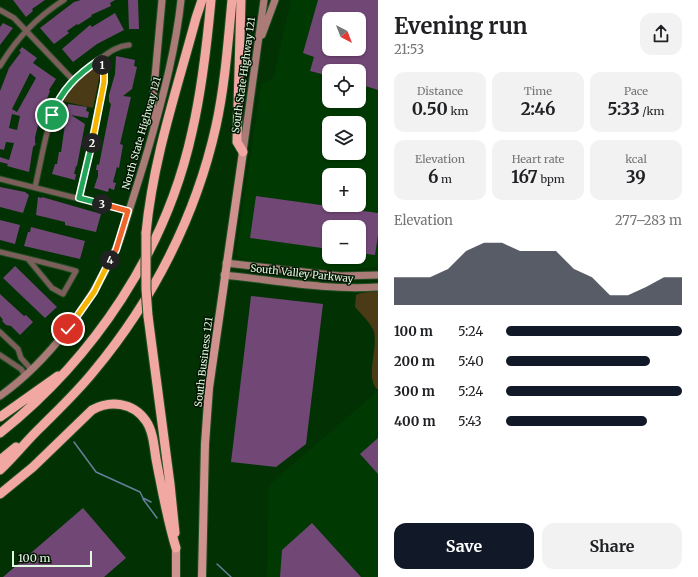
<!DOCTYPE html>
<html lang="en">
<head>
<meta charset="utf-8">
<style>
  :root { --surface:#fff; --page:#f2f2f2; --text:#202124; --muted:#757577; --accent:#111827 }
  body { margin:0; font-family:Merriweather,serif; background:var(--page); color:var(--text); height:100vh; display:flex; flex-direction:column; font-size:15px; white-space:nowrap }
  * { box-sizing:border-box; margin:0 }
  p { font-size:13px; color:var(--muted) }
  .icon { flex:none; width:22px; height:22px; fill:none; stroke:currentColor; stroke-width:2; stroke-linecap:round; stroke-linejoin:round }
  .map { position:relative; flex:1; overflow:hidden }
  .side { display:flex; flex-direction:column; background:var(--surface); width:320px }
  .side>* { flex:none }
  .needle { width:26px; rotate:138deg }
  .fabs { position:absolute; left:322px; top:12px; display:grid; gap:8px }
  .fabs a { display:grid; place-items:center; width:44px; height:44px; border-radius:8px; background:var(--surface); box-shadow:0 1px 3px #0004; font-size:20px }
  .scale { position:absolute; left:12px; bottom:10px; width:80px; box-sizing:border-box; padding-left:4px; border:2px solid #e1fadf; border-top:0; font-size:11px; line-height:14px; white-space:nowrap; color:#e1fadf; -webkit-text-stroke:3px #041504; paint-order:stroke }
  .pin { position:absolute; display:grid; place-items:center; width:34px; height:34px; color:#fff; margin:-17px; border:2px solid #fff; border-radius:50%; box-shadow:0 1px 4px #0007 }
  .km { position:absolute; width:20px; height:20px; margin:-10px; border-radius:50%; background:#222; color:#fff; font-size:11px; line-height:20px; text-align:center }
  .round { display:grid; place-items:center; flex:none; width:42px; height:42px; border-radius:12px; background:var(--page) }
  .summary { display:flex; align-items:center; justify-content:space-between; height:68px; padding:0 16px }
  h1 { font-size:22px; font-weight:700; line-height:30px }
  .metrics { display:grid; grid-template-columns:repeat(3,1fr); gap:6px; height:68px; padding:4px 16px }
  .metrics div { display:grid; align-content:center; border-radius:10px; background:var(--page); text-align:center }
  .metrics b { font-size:17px; font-weight:700 }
  .metrics small { font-size:11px; font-weight:400 }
  .metrics p { font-size:11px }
  .chart { height:112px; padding:8px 16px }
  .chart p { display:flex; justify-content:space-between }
  .chart svg { width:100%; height:72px; margin-top:4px; fill:var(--accent); opacity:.7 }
  .cta { display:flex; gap:8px; margin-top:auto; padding:8px 16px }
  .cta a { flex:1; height:46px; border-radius:12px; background:var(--accent); color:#fff; font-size:16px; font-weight:700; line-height:46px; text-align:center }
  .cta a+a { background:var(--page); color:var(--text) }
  ul { padding:0 16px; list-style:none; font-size:13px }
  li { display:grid; grid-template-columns:64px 48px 1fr; align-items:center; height:30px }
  li i { height:10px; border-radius:5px; background:var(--accent) }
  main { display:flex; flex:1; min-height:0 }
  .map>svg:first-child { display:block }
  .built { fill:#013903; fill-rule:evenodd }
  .green { fill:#4b3a16 }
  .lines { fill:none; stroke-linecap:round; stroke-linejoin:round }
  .stream { stroke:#667f9a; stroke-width:1.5 }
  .building { fill:#714775; fill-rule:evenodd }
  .minor-casing { stroke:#214e23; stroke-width:7 }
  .secondary-casing { stroke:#214e23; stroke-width:9 }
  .primary-casing { stroke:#214e23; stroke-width:10 }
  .motorway-casing { stroke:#214e23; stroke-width:11 }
  .minor { stroke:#7c5e5b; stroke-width:5 }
  .secondary { stroke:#ab7b78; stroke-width:7 }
  .primary { stroke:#cf928e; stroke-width:8 }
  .motorway { stroke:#f1a7a2; stroke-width:9 }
  .motorway-bridge-casing { stroke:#214e23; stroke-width:11; stroke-linecap:butt }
  .motorway-bridge { stroke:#f1a7a2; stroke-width:9 }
  .split-1-casing { stroke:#fff; stroke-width:8 }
  .split-2-casing { stroke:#fff; stroke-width:8 }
  .split-3-casing { stroke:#fff; stroke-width:8 }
  .split-4-casing { stroke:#fff; stroke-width:8 }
  .split-5-casing { stroke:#fff; stroke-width:8 }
  .split-1 { stroke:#22a559; stroke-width:5 }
  .split-2 { stroke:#f5b400; stroke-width:5 }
  .split-3 { stroke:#22a559; stroke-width:5 }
  .split-4 { stroke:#f0652b; stroke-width:5 }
  .split-5 { stroke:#f5b400; stroke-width:5 }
  .labels { text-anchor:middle; stroke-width:3; stroke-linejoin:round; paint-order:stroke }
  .street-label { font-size:10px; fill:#e1fadf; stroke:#041504 }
</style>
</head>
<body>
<main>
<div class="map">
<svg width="378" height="577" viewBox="0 0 378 577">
  <rect width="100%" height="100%" fill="#023204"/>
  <!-- built -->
  <path class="built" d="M291,0H378V267L342,270L310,268L239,258L236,254L261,84L273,79ZM329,19H359V49H329ZM329,71H359V101H329ZM329,123H359V153H329ZM329,175H359V205H329ZM329,227H359V257H329Z
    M378,391V577H267L269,485Z"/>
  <!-- green -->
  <path class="green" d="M92,68L98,70L100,74L93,108L62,101L75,83Z
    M378,291V389H377C365,378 378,349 374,332C371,323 361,314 355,307L356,295L361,293Z"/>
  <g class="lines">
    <!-- stream -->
    <path class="stream" d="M74,442L96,472L140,492L143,498L151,502
      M143,499L157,518
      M217,564L231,577"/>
  </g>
  <!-- building -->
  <path class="building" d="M13,0H45L32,9L33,11L26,17Z
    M81,0H115L110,3L111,6L91,15L92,16L78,25L77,24L67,31L69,33L54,44L40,28L74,2Z
    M128,0H138L139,29H129Z
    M318,0H378V90L359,84V71H329V76L310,71L314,57L303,53ZM329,19H359V49H329Z
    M115,13L124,30L97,44L73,62L62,49L90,25L92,27Z
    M3,23L13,28L0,45V27Z
    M22,47L37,58L33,63L56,79L49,90L50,91L41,114L35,137V143L36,144L33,147L29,172L7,166L8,164L0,162V157L9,160L14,143L6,142L4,150L0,149V91L9,68L21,52L19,51ZM30,73L36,78L17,112L12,109ZM12,114L20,116L17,130L9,128Z
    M116,56L135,60L134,66L137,67L132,89L123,96L131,97L120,144L123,145L119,168L117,167L113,182L116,183L114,190L109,188L108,192L94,188L98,176V170H96L97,164L99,165L111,104L109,102V95L115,74Z
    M68,104L87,107L86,111L89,112L88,118L71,115L85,124L77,166H76L74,174H76L75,180L52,174L55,164H57L59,152H61Z
    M0,187L25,192L29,195L23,213L0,207Z
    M256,196L378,213V235L375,255L359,253V227H329V249L250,238Z
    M38,197L42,198V197L101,214L96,232L65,225V222L36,215Z
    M0,220L20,225L15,244L0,240Z
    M31,227L85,241L80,259L24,246L28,232H30Z
    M15,266L57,307L45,318L3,278Z
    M0,294L24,316L26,315L33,322L20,335L11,326L6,325L2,321L3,320L0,316Z
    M251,296L323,304L306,444L276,467L231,462Z
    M378,438V474L360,454Z
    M83,508L126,558L104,577H3Z
    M312,523L361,577H280L282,550Z"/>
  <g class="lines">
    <defs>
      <path id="minor" d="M0,10L14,18L73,80
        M0,66C16,39 37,17 64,0
        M0,179L128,211
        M35,187C48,132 47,97 97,61C107,54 116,46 129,45
        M79,198L104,82L103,67L99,60
        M0,252C25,258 51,264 76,271L63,294L52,288L28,259
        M0,332L18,349L21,358L31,369
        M0,355L21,369L25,375"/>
      <path id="secondary" d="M262,35L275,0
        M152,123L153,99L162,0
        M243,152L264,0
        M226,263L340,276L378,275
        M224,275C273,280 330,291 378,287
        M0,396C49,361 90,305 115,251C121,239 124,226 128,214C136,189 144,164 151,139C164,93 176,47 181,0"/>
      <path id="primary" d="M176,548V577
        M202,577L205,444L209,388L243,152"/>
      <path id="motorway" d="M241,0L237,142L243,152
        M146,233C153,159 177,89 196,18L202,0
        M148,316L170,484L175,533
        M0,417L58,376
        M0,433C94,358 166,251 192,132C202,89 207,44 211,0
        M0,460L16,447
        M0,470C15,456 27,440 42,426C60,408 78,391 94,371C153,300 196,216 216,126C225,85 228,42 232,0
        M0,494L33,467L92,410C110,400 133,402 146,421C153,431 154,446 156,459C162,489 167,519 176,548"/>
    </defs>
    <!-- minor casing -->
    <use href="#minor" class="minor-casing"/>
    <!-- secondary casing -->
    <use href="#secondary" class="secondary-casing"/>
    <!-- primary casing -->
    <use href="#primary" class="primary-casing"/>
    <!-- motorway casing -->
    <use href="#motorway" class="motorway-casing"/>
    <!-- minor -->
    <use href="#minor" class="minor"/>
    <!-- secondary -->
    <use href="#secondary" class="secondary"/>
    <!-- primary -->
    <use href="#primary" class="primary"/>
    <!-- motorway -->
    <use href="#motorway" class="motorway"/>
    <defs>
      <path id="motorway-bridge" d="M146,233V289L148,316"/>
    </defs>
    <!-- motorway-bridge casing -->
    <use href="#motorway-bridge" class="motorway-bridge-casing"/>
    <!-- motorway-bridge -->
    <use href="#motorway-bridge" class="motorway-bridge"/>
  </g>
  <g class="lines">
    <defs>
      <path id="split-1" d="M52,115C61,90 77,75 99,60L102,65"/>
      <path id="split-2" d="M92,143L104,82V74L102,65"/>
      <path id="split-3" d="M92,143L79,198L102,204"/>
      <path id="split-4" d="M102,204L128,211L116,250L110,260"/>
      <path id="split-5" d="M68,329L94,292L110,260"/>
    </defs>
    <!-- split-1 casing -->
    <use href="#split-1" class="split-1-casing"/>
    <!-- split-2 casing -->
    <use href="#split-2" class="split-2-casing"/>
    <!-- split-3 casing -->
    <use href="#split-3" class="split-3-casing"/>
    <!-- split-4 casing -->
    <use href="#split-4" class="split-4-casing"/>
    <!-- split-5 casing -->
    <use href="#split-5" class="split-5-casing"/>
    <!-- split-1 -->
    <use href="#split-1" class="split-1"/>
    <!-- split-2 -->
    <use href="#split-2" class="split-2"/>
    <!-- split-3 -->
    <use href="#split-3" class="split-3"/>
    <!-- split-4 -->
    <use href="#split-4" class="split-4"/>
    <!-- split-5 -->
    <use href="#split-5" class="split-5"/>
  </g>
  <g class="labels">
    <!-- street labels -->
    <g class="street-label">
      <text transform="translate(243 75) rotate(-82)" y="4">South State Highway 121</text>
      <text transform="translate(141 133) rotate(-74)" y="4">North State Highway 121</text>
      <text transform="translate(302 273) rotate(6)" y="4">South Valley Parkway</text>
      <text transform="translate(203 362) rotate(-83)" y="4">South Business 121</text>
    </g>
  </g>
</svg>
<div class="fabs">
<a><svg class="needle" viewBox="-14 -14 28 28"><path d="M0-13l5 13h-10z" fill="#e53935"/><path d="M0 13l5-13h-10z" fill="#757577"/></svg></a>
<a><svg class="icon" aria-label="locate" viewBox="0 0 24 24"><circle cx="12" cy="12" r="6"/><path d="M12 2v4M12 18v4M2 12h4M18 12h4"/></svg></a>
<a><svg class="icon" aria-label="layers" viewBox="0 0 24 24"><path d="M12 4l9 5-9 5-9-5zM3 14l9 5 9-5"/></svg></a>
<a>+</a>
<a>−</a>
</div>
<div class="scale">100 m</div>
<div class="pin" style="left:52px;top:115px;background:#1e9e55"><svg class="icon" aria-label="arrive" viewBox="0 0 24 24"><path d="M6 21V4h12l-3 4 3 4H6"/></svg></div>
<div class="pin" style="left:68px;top:329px;background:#d93025"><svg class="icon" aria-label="check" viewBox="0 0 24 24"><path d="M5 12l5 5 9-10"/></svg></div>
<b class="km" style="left:102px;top:65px">1</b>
<b class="km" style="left:92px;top:143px">2</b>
<b class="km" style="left:102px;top:204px">3</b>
<b class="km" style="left:110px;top:260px">4</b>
</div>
<section class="side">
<div class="summary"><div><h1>Evening run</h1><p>21:53</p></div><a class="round"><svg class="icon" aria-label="share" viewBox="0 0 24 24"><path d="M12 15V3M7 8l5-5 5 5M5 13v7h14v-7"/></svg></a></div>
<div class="metrics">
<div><p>Distance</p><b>0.50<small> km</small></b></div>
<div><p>Time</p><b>2:46</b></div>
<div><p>Pace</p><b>5:33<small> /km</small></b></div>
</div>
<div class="metrics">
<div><p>Elevation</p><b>6<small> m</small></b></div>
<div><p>Heart rate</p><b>167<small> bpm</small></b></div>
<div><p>kcal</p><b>39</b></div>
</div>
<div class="chart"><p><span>Elevation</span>277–283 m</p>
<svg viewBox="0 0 160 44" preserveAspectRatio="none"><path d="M0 44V27L10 27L20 27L30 22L40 11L50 6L60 6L70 11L80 11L90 11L100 22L110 27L120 38L130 38L140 33L150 27L160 27V44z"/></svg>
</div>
<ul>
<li><b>100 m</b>5:24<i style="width:100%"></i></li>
<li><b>200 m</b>5:40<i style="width:82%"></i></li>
<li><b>300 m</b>5:24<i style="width:100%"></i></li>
<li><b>400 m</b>5:43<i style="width:80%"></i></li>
</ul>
<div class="cta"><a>Save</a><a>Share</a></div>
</section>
</main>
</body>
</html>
